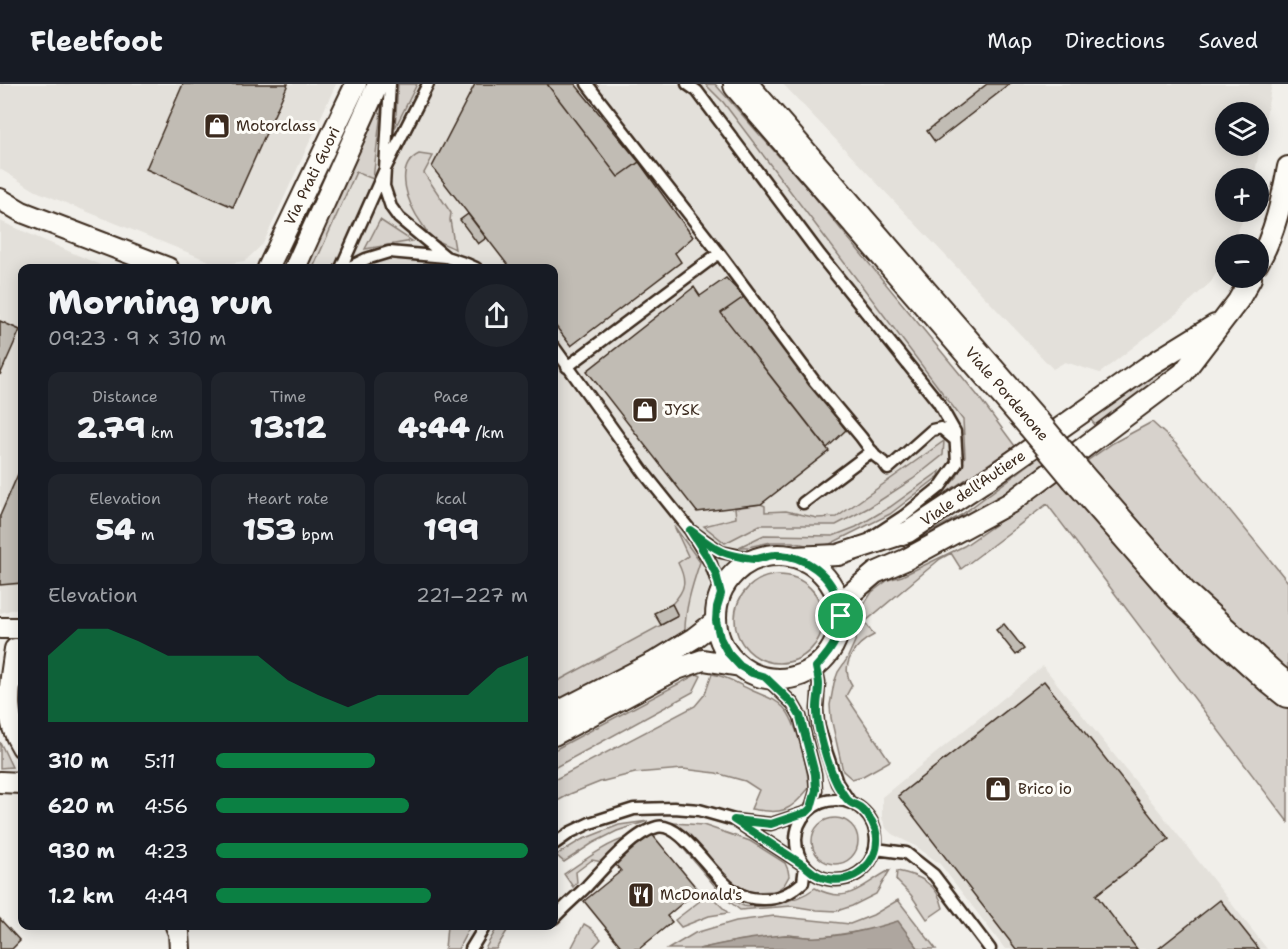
<!DOCTYPE html>
<html lang="en">
<head>
<meta charset="utf-8">
<style>
  :root { --surface:#171b24; --page:#20242c; --text:#f1f3f6; --muted:#9ea1a6; --line:#363941; --accent:#0b8043 }
  body { margin:0; font-family:"Shantell Sans",sans-serif; background:var(--page); color:var(--text); height:100vh; display:flex; flex-direction:column; font-size:22px; white-space:nowrap }
  * { box-sizing:border-box; margin:0 }
  p { font-size:20px; color:var(--muted) }
  .icon { flex:none; width:33px; height:33px; fill:none; stroke:currentColor; stroke-width:2; stroke-linecap:round; stroke-linejoin:round }
  .map { position:relative; flex:1; overflow:hidden }
  .side { position:absolute; left:18px; top:180px; width:540px; height:666px; display:flex; flex-direction:column; background:var(--surface); border-radius:12px; box-shadow:0 3px 15px #0003 }
  .side>* { flex:none }
  .fabs { position:absolute; left:1215px; top:18px; display:grid; gap:12px }
  .fabs a { display:grid; place-items:center; width:54px; height:54px; border-radius:50%; background:var(--surface); box-shadow:0 3px 15px #0003; font-size:30px }
  .pin { position:absolute; display:grid; place-items:center; width:51px; height:51px; color:#fff; margin:-26px; border:3px solid #fff; border-radius:50%; box-shadow:0 2px 6px #0007 }
  .round { display:grid; place-items:center; flex:none; width:63px; height:63px; border-radius:32px; background:var(--page) }
  .head { display:flex; align-items:center; justify-content:space-between; height:102px; padding:0 30px }
  h1 { font-size:33px; font-weight:800; line-height:45px }
  .metrics { display:grid; grid-template-columns:repeat(3,1fr); gap:9px; height:102px; padding:6px 30px }
  .metrics div { display:grid; align-content:center; border-radius:12px; background:var(--page); text-align:center }
  .metrics b { font-size:30px; font-weight:800 }
  .metrics small { font-size:16px; font-weight:400 }
  .metrics p { font-size:16px }
  .chart { height:168px; padding:12px 30px }
  .chart p { display:flex; justify-content:space-between }
  .chart svg { width:100%; height:108px; margin-top:6px; fill:var(--accent); opacity:.7 }
  ul { padding:0 30px; list-style:none; font-size:20px }
  li { display:grid; grid-template-columns:96px 72px 1fr; align-items:center; height:45px }
  li i { height:15px; border-radius:8px; background:var(--accent) }
  header { display:flex; align-items:center; gap:36px; box-sizing:border-box; height:84px; padding:0 30px; background:var(--surface); border-bottom:2px solid var(--line) }
  header strong { font-size:28px }
  nav { display:flex; gap:33px; margin-inline-start:auto; font-size:21px }
  .map>svg:first-child { display:block }
  .built { fill:#e3e0da; fill-rule:evenodd }
  .green { fill:#d7d2cc; stroke:#897e75; stroke-width:1.5 }
  .water { fill:#aea69f; stroke:#80746b; stroke-width:1.5 }
  .building { fill:#c1bcb4; stroke:#3b2a1e; stroke-width:1.5 }
  .lines { fill:none; stroke-linecap:round; stroke-linejoin:round }
  .service-casing { stroke:#3b2a1e; stroke-width:15 }
  .minor-casing { stroke:#3b2a1e; stroke-width:24 }
  .primary-casing { stroke:#3b2a1e; stroke-width:36 }
  .service { stroke:#fdfcf7; stroke-width:10 }
  .minor { stroke:#fdfcf7; stroke-width:20 }
  .primary { stroke:#fdfcf7; stroke-width:32 }
  .primary-bridge-casing { stroke:#3b2a1e; stroke-width:36; stroke-linecap:butt }
  .primary-bridge { stroke:#fdfcf7; stroke-width:32 }
  .route-casing { stroke:#fff; stroke-width:12 }
  .route { stroke:#0b8043; stroke-width:8 }
  .labels { text-anchor:middle; stroke-width:6; stroke-linejoin:round; paint-order:stroke }
  .poi-label { font-size:15px; fill:#3b2a1e; stroke:#fdfcf7; text-anchor:start }
  .street-label { font-size:15px; fill:#3b2a1e; stroke:#fdfcf7 }
</style>
</head>
<body>
<header>
<strong>Fleetfoot</strong>
<nav><a>Map</a><a>Directions</a><a>Saved</a></nav>
</header>
<div class="map">
<svg width="1288" height="865" viewBox="0 0 1288 865">
  <rect width="100%" height="100%" fill="#f1efea"/>
  <filter id="ink" filterUnits="userSpaceOnUse"><feTurbulence type="fractalNoise" baseFrequency=".0167" numOctaves="2"/><feDisplacementMap in="SourceGraphic" scale="12" xChannelSelector="R" yChannelSelector="G"/><feConvolveMatrix kernelMatrix="1 2 1 2 8 2 1 2 1" color-interpolation-filters="sRGB"/></filter>
  <g filter="url(#ink)">
    <!-- built -->
    <path class="built" d="M0,0H336L263,160L245,177L219,181L36,107L0,85Z
      M391,0H705L723,18L963,336L965,372L890,430L830,460L815,463L792,458H771L748,463L709,497L708,513L702,531L685,552L554,620V184H305Z
      M783,0H1272L1254,94H1226V128H1246L1232,160H1226L1225,173L1211,198L1177,229L1100,289L1065,278L1053,285ZM1226,28H1258V62H1226Z
      M0,137L107,184H22V523L0,529Z
      M1043,582L1160,728L1267,865H1005L940,780L917,763L892,750L886,744L882,734V713Z"/>
    <!-- green -->
    <path class="green" d="M398,0H417L395,44Z
      M705,0H715L812,110L978,312L1015,362L935,416L957,393L965,372L963,336L723,18Z
      M382,19L373,95L356,88L313,184H305Z
      M419,70L433,72L424,89L451,129L450,136L455,165C448,161 436,158 430,152C427,149 425,144 422,140C409,122 392,83 419,70Z
      M380,136L412,157L365,165Z
      M1182,271L1184,275L1096,342L1090,335Z
      M1152,338L1176,360L1288,498V738L1047,420L961,485L951,469L940,475L865,538L874,551C855,560 839,581 852,601L846,612L890,677L863,692L852,695L843,687L831,634L830,621L834,599L838,588L847,575L856,555L863,522L872,508L888,496L902,492L964,462L1113,359Z
      M944,357L943,371L913,395L870,423L836,441H760L725,459L704,442L736,434L735,424L761,420L765,422V428L786,427L817,434L837,433Z
      M1046,368L1052,374L1008,409L920,458L918,455L961,431Z
      M940,387L939,392L890,430L830,460L815,463L792,458H771L748,463H739L764,451L833,452L856,443L890,423Z
      M674,442L700,478C692,502 684,527 685,552L554,620V599L678,532L672,520C686,505 687,497 678,479L688,472Z
      M735 535a44 44 0 1 1 88 0a44 44 0 1 1-88 0Z
      M697,590L701,592L693,608L554,684V666Z
      M712,590C727,592 738,600 751,606C763,612 775,614 784,624C797,637 808,686 809,704C788,729 783,730 751,725L759,706L745,697L716,689L683,685L635,689L600,698L570,710L554,719V696L695,622L705,610Z
      M0,658L12,683L0,684Z
      M812 757a23 23 0 1 1 46 0a23 23 0 1 1-46 0Z
      M648,737L617,747L593,759L564,778L556,771L581,756L619,741Z
      M673,739L703,741L750,757L785,779L788,786L789,792L784,801L776,807L753,808L741,804L727,795Z
      M629,753L602,778L592,776L576,788L577,798L573,803L564,790C585,776 605,760 629,753Z
      M678,756C692,772 726,817 744,822C754,824 767,821 777,819C792,817 803,813 815,804C849,822 861,801 890,786L876,810L852,822L837,827L817,826L792,822L740,826L725,814L677,757Z
      M897,787C919,791 938,800 943,824L927,835L911,811L896,796Z
      M709,810L728,829L709,832L681,843L675,836Z
      M898,816L936,865H919L911,855L883,842L868,846L817,854L786,851L737,857L699,865H668L695,849L736,837L774,832L850,840L873,831Z
      M584,840L591,844L601,855L592,865H571Z
      M447,842H470L458,865H445Z
      M498,842H510L496,865H485Z"/>
    <!-- water -->
    <path class="water" d="M898,837L919,865H699C727,858 756,853 785,851C796,851 807,854 817,853C845,852 872,845 898,837Z"/>
    <!-- building -->
    <path class="building" d="M183,0H288L233,123L146,85Z
      M475,0H547L618,93L639,78L693,153L675,169L681,178L571,262L554,240V184H510L432,83Z
      M547,0H575L639,78L618,93Z
      M987,0H1010L935,58L927,47Z
      M468,130L486,154L478,160L460,136Z
      M726,194L744,213L721,229L829,367L761,420L697,428L587,287L694,203L700,212Z
      M744,213L846,346L827,364L721,229Z
      M0,237L20,246L0,291Z
      M22,381V499L0,501V432Z
      M672,520L678,532L661,541L654,529Z
      M1004,540L1024,565L1016,571L996,546Z
      M1044,597L1169,755L1096,811L1137,865H1016L898,712Z
      M651,749L698,806L667,832L672,838L639,865H623L584,817L621,787L614,779Z
      M1220,816L1259,865H1158Z
      M0,835L20,857L12,865H0Z"/>
    <g class="lines">
      <defs>
        <path id="service" d="M390,0L384,102L391,123L399,134L446,173
          M587,0L719,169L815,298L861,353L875,372L883,378L888,385L932,346L941,344L955,356
          M687,0L697,7L820,171L938,318L955,348L957,379L940,403L904,432L872,453
          M341,184L385,85L428,0
          M348,184L366,175L389,168L446,173L467,180L476,184
          M554,263L645,390L690,446
          M567,283L719,169
          M803,419L872,367
          M721,510L711,480L690,446L721,468L756,475
          M816,583L819,598L817,625L818,639L825,664L837,699L849,717
          M765,593L793,620L800,632L815,690L816,707L811,724
          M796 756a40 40 0 1 1 80 0a40 40 0 1 1-80 0Z
          M554,760L571,748L590,739L634,725L674,724L699,726L734,736L771,740L807,728
          M876,765L906,769L934,791L990,865
          M554,834C564,823 576,813 587,802C604,784 633,749 657,743C682,737 713,796 736,808C744,813 752,815 762,815C778,816 791,809 803,798L805,782L734,736
          M471,865L485,842"/>
        <path id="minor" d="M0,115L22,128L168,184
          M1258,179C1275,150 1282,115 1288,83
          M268,184L356,0
          M295,184L378,0
          M716 533a62 62 0 1 1 124 0a62 62 0 1 1-124 0Z
          M793,473L838,471L908,448L982,399L1147,283L1215,241
          M841,532L848,512L875,489L905,476L1010,419L1183,289L1238,217L1251,194
          M0,544H22
          M15,565C10,600 2,632 22,663
          M554,630L653,579L694,554L716,537
          M554,651L677,585L703,576L740,582
          M0,698L22,699
          M176,842L179,849L180,865"/>
        <path id="primary" d="M740,0L1033,339
          M1078,393L1181,511L1273,595L1288,607"/>
      </defs>
      <!-- service casing -->
      <use href="#service" class="service-casing"/>
      <!-- minor casing -->
      <use href="#minor" class="minor-casing"/>
      <!-- primary casing -->
      <use href="#primary" class="primary-casing"/>
      <!-- service -->
      <use href="#service" class="service"/>
      <!-- minor -->
      <use href="#minor" class="minor"/>
      <!-- primary -->
      <use href="#primary" class="primary"/>
      <defs>
        <path id="primary-bridge" d="M1033,339L1078,393"/>
      </defs>
      <!-- primary-bridge casing -->
      <use href="#primary-bridge" class="primary-bridge-casing"/>
      <!-- primary-bridge -->
      <use href="#primary-bridge" class="primary-bridge"/>
    </g>
  </g>
  <g class="lines" filter="url(#ink)">
    <defs>
      <path id="route" d="M690,446C700,453 710,462 721,467C728,471 750,475 757,475C763,474 769,471 775,471C805,470 833,492 839,521C844,548 834,564 816,583C817,589 819,595 819,601C819,609 817,616 817,624C816,643 828,682 837,700C840,705 845,715 850,718C854,721 859,722 862,725C870,732 876,743 877,753C879,780 853,800 828,795C819,794 812,788 805,782L734,736L771,740L807,728L811,724L816,706L815,690L800,632L793,620L765,593L752,589L740,582L728,569L720,554L716,537L717,523L721,510L716,490L705,469Z"/>
    </defs>
    <!-- route casing -->
    <use href="#route" class="route-casing"/>
    <!-- route -->
    <use href="#route" class="route"/>
  </g>
  <!-- icons -->
  <defs>
    <symbol id="shop-square" viewBox="-11 -11 22 22"><rect x="-9" y="-9" width="18" height="18" rx="4" fill="#3b2a1e" stroke="#fdfcf7"/><path d="M-5-2.5h2.3a2.7 3.5 0 0 1 5.4 0H5L5.5 6h-11ZM-1.5-2.5h3a1.5 2.3 0 0 0-3 0Z" fill="#fff"/></symbol>
    <symbol id="restaurant-square" viewBox="-11 -11 22 22"><rect x="-9" y="-9" width="18" height="18" rx="4" fill="#3b2a1e" stroke="#fdfcf7"/><path d="M-5-6h1v4h1v-4h1v4h1v-4h1v5L-1.5 .5V6h-2V.5L-5-1ZM5-6V6H3V1.5H1.5Q1.5-4 5-6Z" fill="#fff"/></symbol>
  </defs>
  <g fill-rule="evenodd">
    <use href="#shop-square" x="202" y="27" width="30" height="30"/>
    <use href="#shop-square" x="630" y="311" width="30" height="30"/>
    <use href="#shop-square" x="983" y="690" width="30" height="30"/>
    <use href="#restaurant-square" x="626" y="796" width="30" height="30"/>
  </g>
  <g class="labels">
    <!-- poi labels -->
    <g class="poi-label">
      <text x="236" y="47">Motorclass</text>
      <text x="664" y="331">JYSK</text>
      <text x="1018" y="710">Brico io</text>
      <text x="660" y="816">McDonald's</text>
    </g>
    <!-- street labels -->
    <g class="street-label">
      <text transform="translate(312 92) rotate(-64)" y="5">Via Prati Guori</text>
      <text transform="translate(1007 310) rotate(49)" y="5">Viale Pordenone</text>
      <text transform="translate(973 404) rotate(-34)" y="5">Viale dell'Autiere</text>
    </g>
  </g>
</svg>
<div class="fabs">
<a><svg class="icon" aria-label="layers" viewBox="0 0 24 24"><path d="M12 4l9 5-9 5-9-5zM3 14l9 5 9-5"/></svg></a>
<a>+</a>
<a>−</a>
</div>
<div class="pin" style="left:841px;top:532px;background:#1e9e55"><svg class="icon" aria-label="arrive" viewBox="0 0 24 24"><path d="M6 21V4h12l-3 4 3 4H6"/></svg></div>
<section class="side">
<div class="head"><div><h1>Morning run</h1><p>09:23 · 9 × 310 m</p></div><a class="round"><svg class="icon" aria-label="share" viewBox="0 0 24 24"><path d="M12 15V3M7 8l5-5 5 5M5 13v7h14v-7"/></svg></a></div>
<div class="metrics">
<div><p>Distance</p><b>2.79<small> km</small></b></div>
<div><p>Time</p><b>13:12</b></div>
<div><p>Pace</p><b>4:44<small> /km</small></b></div>
</div>
<div class="metrics">
<div><p>Elevation</p><b>54<small> m</small></b></div>
<div><p>Heart rate</p><b>153<small> bpm</small></b></div>
<div><p>kcal</p><b>199</b></div>
</div>
<div class="chart"><p><span>Elevation</span>221–227 m</p>
<svg viewBox="0 0 160 44" preserveAspectRatio="none"><path d="M0 44V17L10 6L20 6L30 11L40 17L50 17L60 17L70 17L80 27L90 33L100 38L110 33L120 33L130 33L140 33L150 22L160 17V44z"/></svg>
</div>
<ul>
<li><b>310 m</b>5:11<i style="width:51%"></i></li>
<li><b>620 m</b>4:56<i style="width:62%"></i></li>
<li><b>930 m</b>4:23<i style="width:100%"></i></li>
<li><b>1.2 km</b>4:49<i style="width:69%"></i></li>
</ul>
</section>
</div>
</body>
</html>
